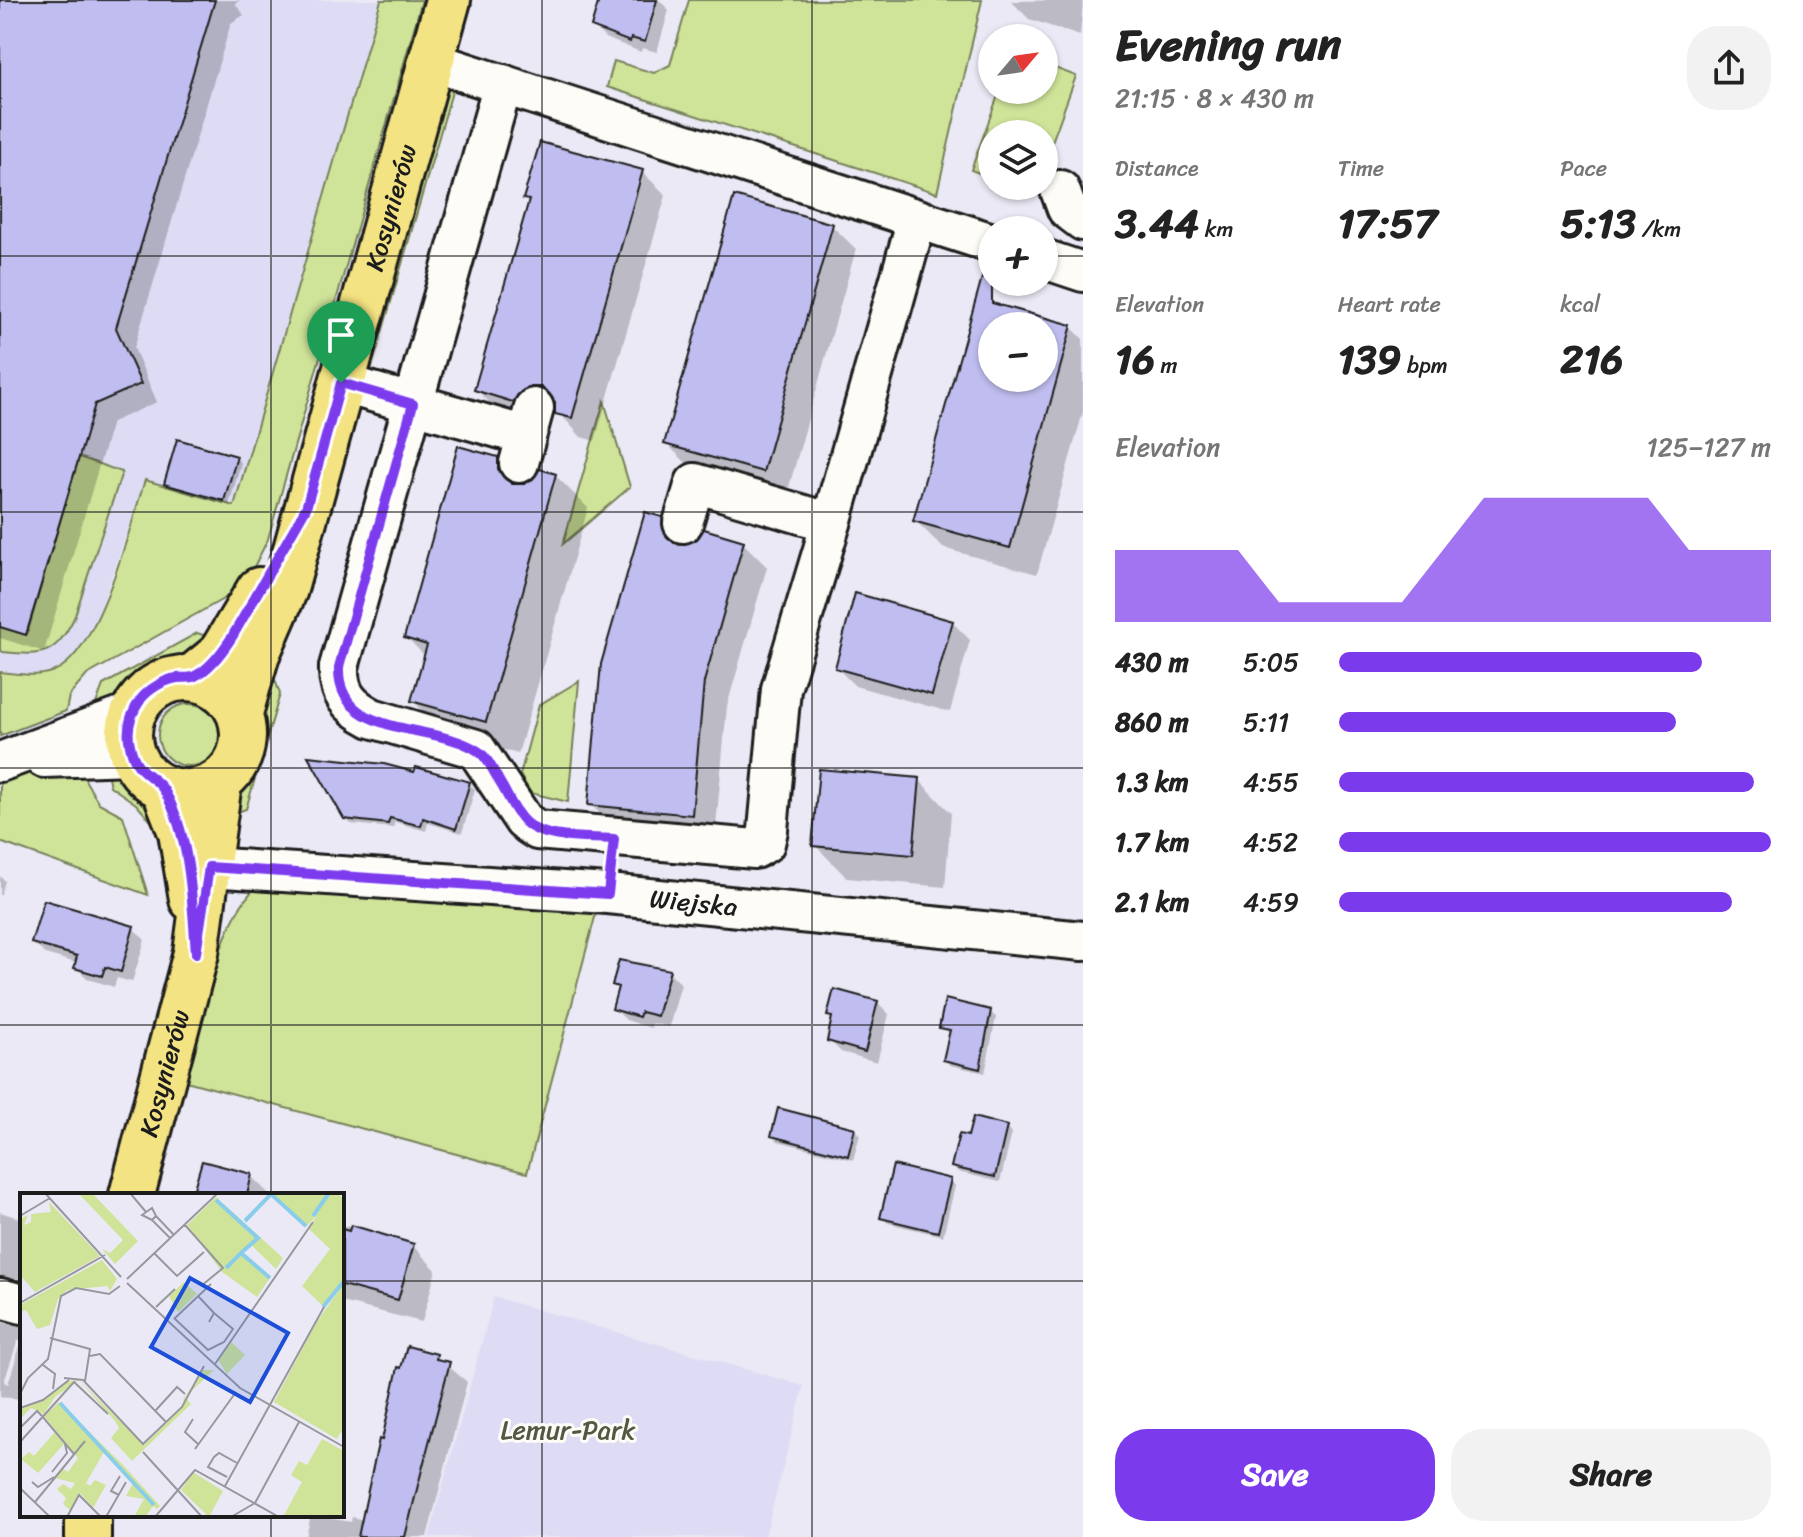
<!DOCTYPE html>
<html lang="en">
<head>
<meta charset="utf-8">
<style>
  :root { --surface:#fff; --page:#f2f2f2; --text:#222; --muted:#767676; --accent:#7c3aed }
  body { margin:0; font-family:Sriracha,sans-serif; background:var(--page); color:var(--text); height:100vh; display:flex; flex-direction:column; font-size:30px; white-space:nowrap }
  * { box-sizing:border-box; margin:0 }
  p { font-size:26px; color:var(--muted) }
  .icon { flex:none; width:44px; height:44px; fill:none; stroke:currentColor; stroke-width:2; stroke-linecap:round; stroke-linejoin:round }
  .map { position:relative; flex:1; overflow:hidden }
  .drawer { display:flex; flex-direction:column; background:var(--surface); width:720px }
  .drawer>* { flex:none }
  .needle { width:52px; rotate:61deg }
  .fabs { position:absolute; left:978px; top:24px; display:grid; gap:16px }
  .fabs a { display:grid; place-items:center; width:80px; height:80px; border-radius:50%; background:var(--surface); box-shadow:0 2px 6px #0004; font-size:40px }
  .pin { position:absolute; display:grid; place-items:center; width:68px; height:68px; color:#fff; margin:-82px -34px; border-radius:50% 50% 50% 0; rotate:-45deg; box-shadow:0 0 8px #0007 }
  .pin .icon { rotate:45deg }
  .round { display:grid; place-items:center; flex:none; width:84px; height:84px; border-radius:32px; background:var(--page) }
  .overview { display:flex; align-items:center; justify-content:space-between; height:136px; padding:0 32px }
  h1 { font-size:44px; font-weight:700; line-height:60px }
  .metrics { display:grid; grid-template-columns:repeat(3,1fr); gap:12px; height:136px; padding:8px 32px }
  .metrics div { display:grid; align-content:center }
  .metrics b { font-size:40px; font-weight:700 }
  .metrics small { font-size:22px; font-weight:400 }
  .metrics p { font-size:22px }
  .chart { height:224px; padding:16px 32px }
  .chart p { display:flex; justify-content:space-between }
  .chart svg { width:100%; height:144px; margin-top:8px; fill:var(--accent); opacity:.7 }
  .action { display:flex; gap:16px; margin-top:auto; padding:16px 32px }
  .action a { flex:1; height:92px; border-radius:32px; background:var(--accent); color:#fff; font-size:32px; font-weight:700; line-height:92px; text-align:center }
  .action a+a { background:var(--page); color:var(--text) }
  ul { padding:0 32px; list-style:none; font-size:26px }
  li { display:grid; grid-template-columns:128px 96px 1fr; align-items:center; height:60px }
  li i { height:20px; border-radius:10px; background:var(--accent) }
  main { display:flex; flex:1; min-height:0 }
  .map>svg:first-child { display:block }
  .built { fill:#dedcf4 }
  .green { fill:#cfe499; stroke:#76805a; stroke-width:2 }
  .shadow { fill:#0003; fill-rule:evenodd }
  .building { fill:#c0bef0; stroke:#1c1c1c; stroke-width:2; fill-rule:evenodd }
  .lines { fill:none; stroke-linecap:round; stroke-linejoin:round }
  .minor-casing { stroke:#1c1c1c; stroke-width:44 }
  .major-casing { stroke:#1c1c1c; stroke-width:50 }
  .minor { stroke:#fdfcf7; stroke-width:38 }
  .major { stroke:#f4e382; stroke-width:44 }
  .route-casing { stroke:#fff; stroke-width:16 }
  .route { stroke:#7c3aed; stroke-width:10 }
  .grid { fill:none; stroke:#1c1c1c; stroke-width:2; stroke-opacity:0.55 }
  .labels { text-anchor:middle; stroke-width:6; stroke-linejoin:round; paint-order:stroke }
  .street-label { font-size:26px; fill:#1c1c1c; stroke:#fdfcf7 }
  .park-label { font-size:26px; fill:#525842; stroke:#fdfcf7 }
  .inset-river { fill:none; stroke:#89cdeb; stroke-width:4 }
  .inset-road { fill:none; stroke:#98979e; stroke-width:2 }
  .view { fill:#1d4ed8; fill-opacity:0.15; stroke:#1d4ed8; stroke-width:4 }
  .inset-edge { fill:none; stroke:#1c1c1c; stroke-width:4 }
</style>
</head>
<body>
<main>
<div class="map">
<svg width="1083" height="1537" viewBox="0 0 1083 1537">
  <rect width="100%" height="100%" fill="#ebe9f5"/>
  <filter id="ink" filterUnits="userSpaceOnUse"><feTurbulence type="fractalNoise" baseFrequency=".0125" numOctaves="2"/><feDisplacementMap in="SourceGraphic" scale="16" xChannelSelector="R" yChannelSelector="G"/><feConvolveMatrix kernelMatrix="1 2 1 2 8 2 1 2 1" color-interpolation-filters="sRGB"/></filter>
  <g filter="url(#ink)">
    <!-- built -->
    <path class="built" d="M0,0H381L234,506L145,480L84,657L59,709L76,783L142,883L0,842Z
      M494,1297L804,1386L765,1537H429Z"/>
    <!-- green -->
    <path class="green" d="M381,0H422L268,539L254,567L225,598L87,675L69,696L66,711L0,736V672C20,674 42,679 60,668C101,644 130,526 145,480L234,506Z
      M689,0H982L937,193L607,87L614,61L654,73L670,65Z
      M1044,64L1076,76L1044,164V134H992V178L971,170L1000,90H1044Z
      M454,85L370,374L365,369L447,86Z
      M604,401L630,487L563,544Z
      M79,457L122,472L74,618C55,656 43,656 3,652L0,650V627L27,634Z
      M197,633L219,640L189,662L149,676L129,698L93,712L103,685Z
      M273,674L280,694L246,809L223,817L233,787L253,760L257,746L254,716Z
      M579,681L568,802L531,793L520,775L539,705Z
      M158 735a31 31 0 1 1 62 0a31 31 0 1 1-62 0Z
      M78,763C83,778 91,791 99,803L123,816L148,895L0,842V779Z
      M105,763C146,773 147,791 157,828L136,804L110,786Z
      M256,887L599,902L527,1173L186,1081C201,1025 216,926 256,887Z"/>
    <!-- shadow -->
    <path class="shadow" d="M0,0H240L235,3L244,15L231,23L134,348L157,402L112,422L44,652L0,638Z
      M601,0H659L669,10L657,52L642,48L641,52L605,38L593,26Z
      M1083,0L1080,36L1029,19L1011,1Z
      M642,172L666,195L595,441L581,437L557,410H552L537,424L500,413L477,390L530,203L525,198Z
      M832,226L856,249L787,494L690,467L666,443Z
      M978,301L1071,327L1083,339V412L1037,574L943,548L916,521ZM992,326H1044V378H992Z
      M236,458L241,463L229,505L171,488L166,483Z
      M497,459L524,486L555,475L588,508L518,754L446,733L413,701L426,657L406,637Z
      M661,519L685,543H743L767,567L727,706L715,837L614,827L590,804Z
      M952,622L970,640L950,712L855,686L837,668Z
      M415,774L469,784L475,789L462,833L428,823L426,831L395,822L393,828L351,824L345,818Z
      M919,780L951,813L945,887L847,878L815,845Z
      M0,876L5,881L0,897Z
      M133,928L145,940L132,982L117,978L114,987L88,979L76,967L77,963L45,954L33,942Z
      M669,972L681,984L669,1027L652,1023L651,1028L626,1020L614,1008L620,990L615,985Z
      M877,1002L889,1014L877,1062L841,1052L829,1040L833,1020L829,1016Z
      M990,1012L996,1017L985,1073L950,1065L945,1060L951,1034L941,1027Z
      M1006,1128L1012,1133L1000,1182L958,1172L953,1166Z
      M854,1129L860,1135L853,1160L778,1141L773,1136Z
      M251,1176L270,1195H194Z
      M950,1180L955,1186L943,1236L888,1223L882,1217Z
      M0,1212L22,1219V1291L0,1293Z
      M342,1226L365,1229L413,1246L436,1270L422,1322L342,1302Z
      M0,1322L22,1327V1399L0,1397ZM18,1340L21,1343L8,1384L4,1382Z
      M436,1356L467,1382L427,1537H306L311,1515L351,1522L352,1517L364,1520Z"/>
    <!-- building -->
    <path class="building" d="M0,0H215L116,328L141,384L95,404L26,635L0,627Z
      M599,0H657L645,42L631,38L630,42L591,27Z
      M540,142L643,170L572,418L555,414V402L541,387H528L513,402L474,390L529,200L523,199Z
      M734,196L833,224L763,472L664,444Z
      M985,267L992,268V303L1072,325L1010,548L913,521ZM992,326H1044V378H992Z
      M177,439L237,456L224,501L164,484Z
      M458,446L498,457V469L512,484H525L540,469L556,474L486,722L411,701L427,645L404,638Z
      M645,512L662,517L667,537L677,544L697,539L704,529L744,541L704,682L692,815L588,805L601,664Z
      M855,593L953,621L932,695L835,668Z
      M308,756L384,764L414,772L416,767L470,782L456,829L423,818L421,826L390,818L388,824L344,819Z
      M819,769L920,778L913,855L812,846Z
      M44,900L134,926L121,972L105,967L102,976L74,968L77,956L31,943Z
      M619,960L670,970L657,1016L641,1012L639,1017L612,1009L618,987L612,985Z
      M834,989L878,1001L865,1052L827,1041L832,1017L827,1016Z
      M945,999L991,1010L980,1069L943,1060L950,1030L939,1028Z
      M778,1108L855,1128L848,1156L771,1136Z
      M973,1117L1007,1126L995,1177L951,1167L959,1134L968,1136Z
      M202,1161L252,1174L247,1195H192Z
      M893,1165L951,1179L938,1232L880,1218Z
      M351,1225L414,1244L398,1300L342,1285V1229L349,1231Z
      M407,1346L437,1354L436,1359L450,1362L418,1485L405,1537H358L379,1439L382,1440L398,1367L401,1368Z"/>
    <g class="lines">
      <defs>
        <g id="minor">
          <path d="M430,61L992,243"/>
          <path d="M503,84L339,667C338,694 349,706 372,718L476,749L524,821L537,830L755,849L765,843L768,830L781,689L831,523"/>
          <path d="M1060,190L1067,209L1083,221"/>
          <path d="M1044,259L1083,272"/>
          <path d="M341,383L526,436"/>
          <path d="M519,463L534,408"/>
          <path d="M683,523L695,483L831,523L917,219"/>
          <path d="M44,758L132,755"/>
          <path d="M0,762L132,713"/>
          <path id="s1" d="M209,867L608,894L1083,941"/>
          <path d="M0,1298L22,1304"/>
        </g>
        <g id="major">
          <path d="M193,677L220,655L259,590"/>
          <circle cx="186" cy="735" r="57"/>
          <path id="s2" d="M240,713L257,654L285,589L448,0"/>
          <path d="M164,788L181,832L192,899"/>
          <path id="s3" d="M132,1195L196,953L219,782"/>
          <path d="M88,1515V1537"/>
        </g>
      </defs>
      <!-- minor casing -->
      <use href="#minor" class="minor-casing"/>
      <!-- major casing -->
      <use href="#major" class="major-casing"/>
      <!-- minor -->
      <use href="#minor" class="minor"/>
      <!-- major -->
      <use href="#major" class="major"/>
    </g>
  </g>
  <g class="lines" filter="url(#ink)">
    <defs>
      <path id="route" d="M341,383L413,404L339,667C336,740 436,722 478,751C489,758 495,775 502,786C509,798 515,813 525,822C544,841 589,837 614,839L608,894L209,867L196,953C192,901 191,839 165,792C156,774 136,777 130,745C126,729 131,713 141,699C149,689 164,680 177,678C182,677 189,679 195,676C210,669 223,651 232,637L306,508Z"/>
    </defs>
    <!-- route casing -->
    <use href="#route" class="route-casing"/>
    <!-- route -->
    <use href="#route" class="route"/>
  </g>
  <!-- grid -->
  <path class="grid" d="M271,0V1195M542,0V1537M812,0V1537M0,256H992M1044,256H1083M0,512H1083M0,768H1083M0,1025H1083M0,1281H22M342,1281H1083M271,1515V1537"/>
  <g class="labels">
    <!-- street labels -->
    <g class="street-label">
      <text dy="9" stroke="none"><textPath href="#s2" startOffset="528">Kosynierów</textPath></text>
      <text dy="9" stroke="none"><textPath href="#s1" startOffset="486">Wiejska</textPath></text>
      <text dy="9" stroke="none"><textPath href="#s3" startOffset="126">Kosynierów</textPath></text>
    </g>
    <!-- park labels -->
    <g class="park-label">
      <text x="568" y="1439">Lemur-Park</text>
    </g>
  </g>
  <!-- overview -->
  <g transform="translate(20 1193)">
    <rect width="324" height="324" fill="#ebe9f5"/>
    <path d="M58,0H72L118,48L95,71L82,56L90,60L103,47ZM317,0L324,6V86L303,113L282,93L310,56L289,36L297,22L286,34L250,2ZM196,4L263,65L256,76L230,51L221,59L249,86L237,104L202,79L167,32ZM29,9L80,63L15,99L0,82V26L8,22L4,32L11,29V21L31,19ZM82,67L97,86L90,98L87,93L47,97L38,106L30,132L17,136L6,117L0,119V112ZM164,89L177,101L158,119L149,103ZM324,90V234L317,246L254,209L296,130ZM210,148L225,162L207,181L198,167ZM183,177H194L165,204L171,211L112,268L91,245L99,235L95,228L59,187L35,204L24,221L11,215L0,226V215L23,208L45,189L59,187L124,252L162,215L164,205ZM39,209L103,272L140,313L137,316L133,313L125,324H114L124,306L106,303L113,290L84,259L66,290L70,293L75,287L86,292L73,315L60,300L50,317L43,311L46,305L37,296L43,291L51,296L55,290L35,285L43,276L48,279L58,265L24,223ZM35,239L44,251L18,280L1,266L9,259L14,263ZM302,246L324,258V324H263L282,289L271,282L279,268L287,272ZM173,279L203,298L189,324L161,297Z" fill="#cfe499"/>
    <path class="inset-river" d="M196,7L238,45L222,59M293,23L309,0M225,28L251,1L286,33M206,75L221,60L250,85M303,114L324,88M40,210L134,312"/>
    <path class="inset-road" d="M25,0L101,84M110,0L126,19M0,23L30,5M132,27L122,22L132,15L136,23M165,32L203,75L181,93M150,45L132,27L136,23L154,42M134,60L157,83L184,59M107,86L198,0M107,90L220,195L324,254M178,103L194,120L189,129M0,110L85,62M136,114L155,96M154,125L188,157L204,149L213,136L194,120M154,126L191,91M30,145L70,156L65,188M70,163L80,161L146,229M195,171L293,29M23,172L35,181L33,196M44,185L63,187L123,251L162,214L184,173M1,199L8,185L28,166L41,103L56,95L89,101L100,93M0,215L23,207L49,187M136,217L157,194L165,201M22,223L54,261M173,226L165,239L178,251M0,235L17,218L22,223M0,249L54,189L88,221M175,256L216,199M123,259L182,324M32,279L47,260L45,251M207,284L188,274L194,264L199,260L217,270M12,289L18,294L34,284M205,293L304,114M0,295L30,324M99,302L91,298L100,283M15,309L65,248M235,310L279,229M47,324L59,302L81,324M86,324L106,289M135,324L175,277L259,324M211,324L235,310"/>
    <path class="view" d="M170,85L268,140L230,209L131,154Z"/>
    <rect width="324" height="324" class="inset-edge"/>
  </g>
</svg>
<div class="fabs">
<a><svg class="needle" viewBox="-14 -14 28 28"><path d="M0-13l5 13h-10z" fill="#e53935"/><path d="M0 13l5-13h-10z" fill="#767676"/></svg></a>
<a><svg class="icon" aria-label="layers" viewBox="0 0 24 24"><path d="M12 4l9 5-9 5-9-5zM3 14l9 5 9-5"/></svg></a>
<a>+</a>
<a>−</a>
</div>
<div class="pin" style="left:341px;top:383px;background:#1e9e55"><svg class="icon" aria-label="arrive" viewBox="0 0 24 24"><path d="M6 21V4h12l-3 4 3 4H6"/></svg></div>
</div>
<section class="drawer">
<div class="overview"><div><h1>Evening run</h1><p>21:15 · 8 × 430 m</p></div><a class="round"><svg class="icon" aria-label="share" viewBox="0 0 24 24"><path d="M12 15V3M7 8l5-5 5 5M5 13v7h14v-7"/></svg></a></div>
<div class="metrics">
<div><p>Distance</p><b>3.44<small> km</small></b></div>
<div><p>Time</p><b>17:57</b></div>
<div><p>Pace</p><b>5:13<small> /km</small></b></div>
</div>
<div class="metrics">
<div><p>Elevation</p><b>16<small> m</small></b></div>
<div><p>Heart rate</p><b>139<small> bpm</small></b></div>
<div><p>kcal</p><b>216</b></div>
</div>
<div class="chart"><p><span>Elevation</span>125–127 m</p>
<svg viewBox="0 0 160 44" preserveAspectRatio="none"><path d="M0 44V22L10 22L20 22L30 22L40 38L50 38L60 38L70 38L80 22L90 6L100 6L110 6L120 6L130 6L140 22L150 22L160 22V44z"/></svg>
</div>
<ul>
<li><b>430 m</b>5:05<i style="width:84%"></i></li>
<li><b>860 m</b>5:11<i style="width:78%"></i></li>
<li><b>1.3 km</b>4:55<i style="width:96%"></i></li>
<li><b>1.7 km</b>4:52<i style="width:100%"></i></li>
<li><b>2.1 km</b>4:59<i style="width:91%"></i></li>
</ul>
<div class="action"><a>Save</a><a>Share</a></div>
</section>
</main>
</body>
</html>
